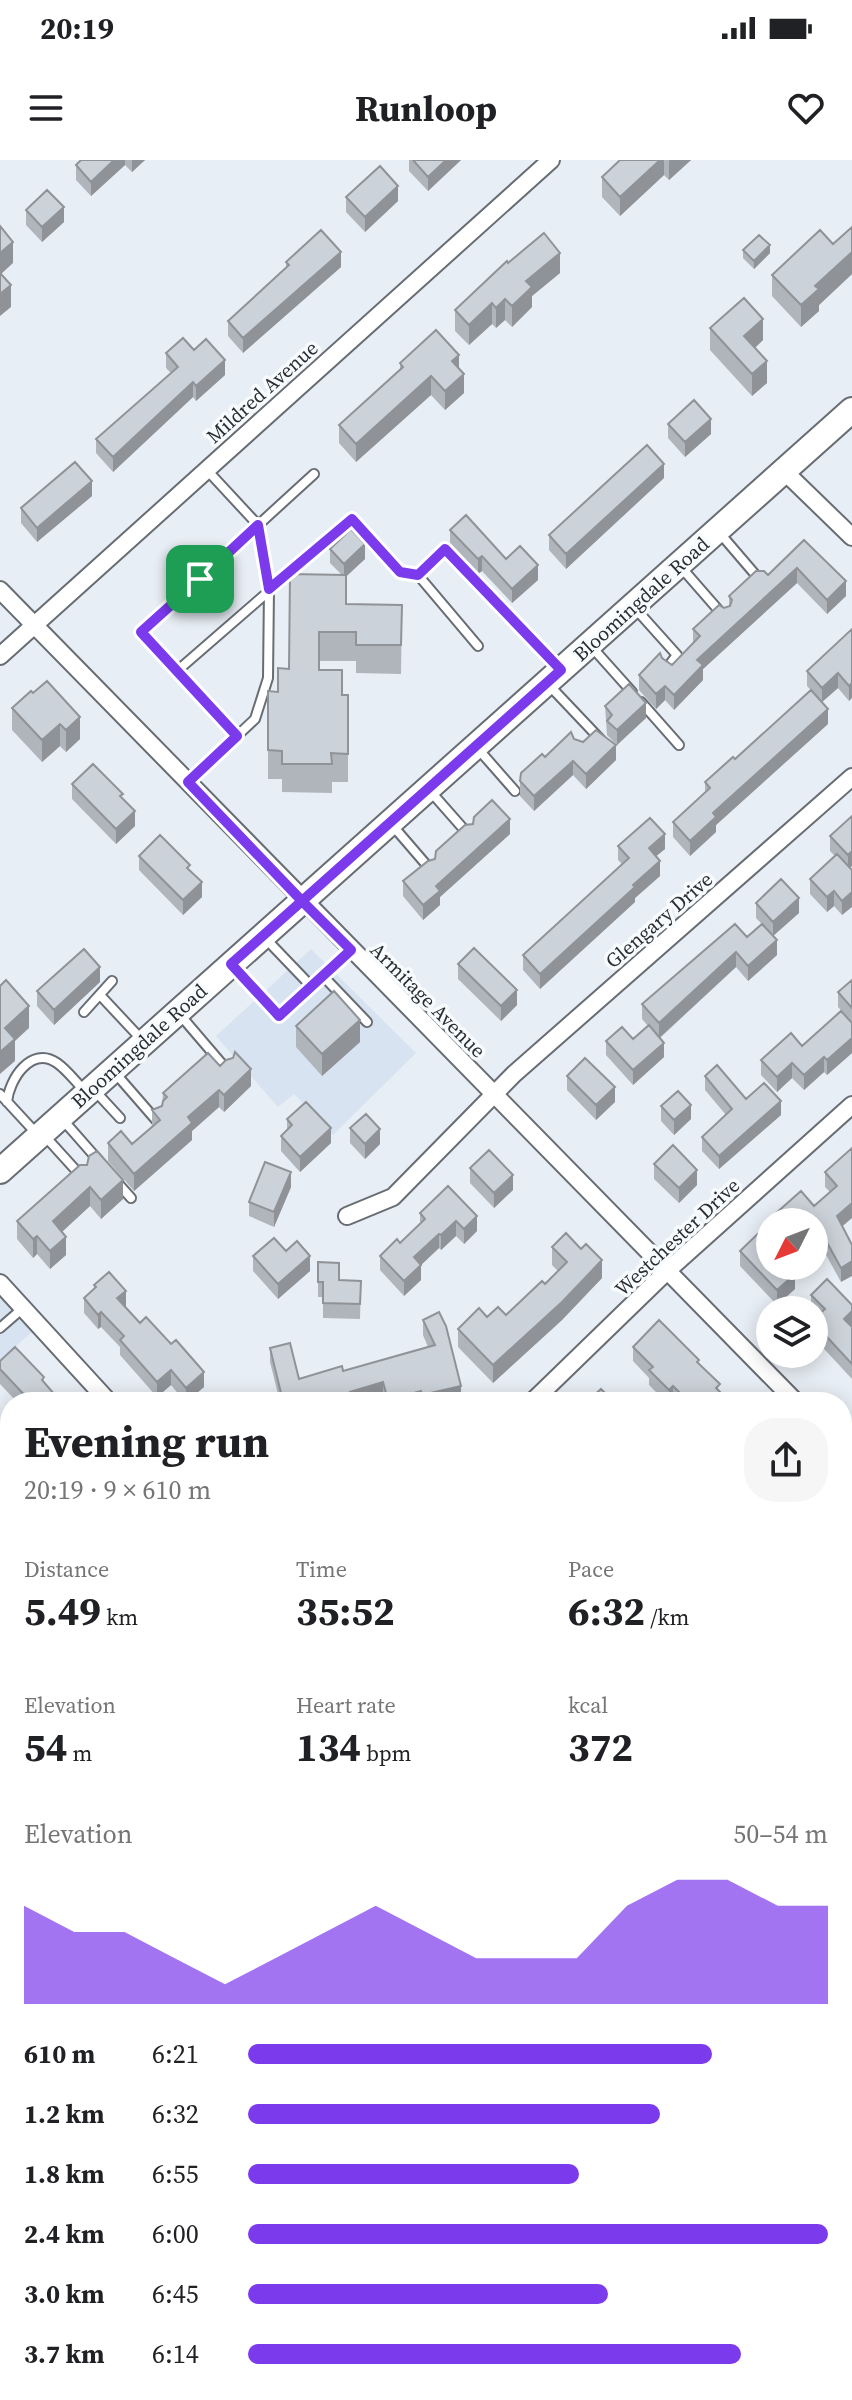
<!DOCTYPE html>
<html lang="en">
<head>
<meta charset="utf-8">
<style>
  :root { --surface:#fff; --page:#f6f6f6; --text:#202124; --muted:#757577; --accent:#7c3aed }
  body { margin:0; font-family:"Source Serif 4",serif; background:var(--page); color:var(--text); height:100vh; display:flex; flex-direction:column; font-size:30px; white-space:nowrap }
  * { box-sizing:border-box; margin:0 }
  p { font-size:26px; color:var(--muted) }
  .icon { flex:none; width:44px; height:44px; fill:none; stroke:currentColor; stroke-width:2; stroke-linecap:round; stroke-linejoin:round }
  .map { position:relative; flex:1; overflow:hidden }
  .drawer { position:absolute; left:0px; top:1232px; width:852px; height:1008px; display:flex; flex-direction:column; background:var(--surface); border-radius:32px 32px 0 0; box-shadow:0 4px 20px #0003 }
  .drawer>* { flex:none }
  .needle { width:52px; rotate:228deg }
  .buttons { position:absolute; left:756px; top:1048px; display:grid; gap:16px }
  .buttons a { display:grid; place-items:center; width:72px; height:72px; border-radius:50%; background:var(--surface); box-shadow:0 4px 20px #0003; font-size:40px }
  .pin { position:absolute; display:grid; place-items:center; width:68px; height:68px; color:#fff; margin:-34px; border-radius:16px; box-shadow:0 4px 12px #0006 }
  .round { display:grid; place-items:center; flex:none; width:84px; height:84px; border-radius:32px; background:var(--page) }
  .headline { display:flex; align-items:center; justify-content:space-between; height:136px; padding:0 24px }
  h1 { font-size:44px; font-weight:700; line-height:60px }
  .stats { display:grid; grid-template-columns:repeat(3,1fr); gap:12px; height:136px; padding:8px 24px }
  .stats div { display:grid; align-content:center }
  .stats b { font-size:40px; font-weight:700 }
  .stats small { font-size:22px; font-weight:400 }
  .stats p { font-size:22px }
  .chart { height:224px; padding:16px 24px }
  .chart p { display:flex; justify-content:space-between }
  .chart svg { width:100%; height:144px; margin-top:8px; fill:var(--accent); opacity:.7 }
  ul { padding:0 24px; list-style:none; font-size:26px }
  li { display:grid; grid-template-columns:128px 96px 1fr; align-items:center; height:60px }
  li i { height:20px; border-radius:10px; background:var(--accent) }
  .status { display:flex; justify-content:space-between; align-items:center; height:56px; padding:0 40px; background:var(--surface); direction:ltr }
  .status svg { height:22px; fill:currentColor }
  header { display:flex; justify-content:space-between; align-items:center; height:104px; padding:0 24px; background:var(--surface); font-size:36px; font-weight:700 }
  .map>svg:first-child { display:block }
  .built { fill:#d7e3f0 }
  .green { fill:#b2dcb8 }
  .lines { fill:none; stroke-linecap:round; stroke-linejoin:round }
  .lane-casing { stroke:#686d73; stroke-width:12 }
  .street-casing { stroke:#686d73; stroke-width:20 }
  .secondary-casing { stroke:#686d73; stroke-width:28 }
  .path { stroke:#878b90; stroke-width:3; stroke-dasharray:2 6; stroke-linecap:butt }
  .lane { stroke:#fff; stroke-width:8 }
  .street { stroke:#fff; stroke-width:16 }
  .secondary { stroke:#fff; stroke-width:24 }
  .wall { fill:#afb5bb }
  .shaded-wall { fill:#8f9398 }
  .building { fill:#ccd2d9; stroke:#8f9398; stroke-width:2 }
  .route-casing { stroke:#fff; stroke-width:16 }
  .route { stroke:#7c3aed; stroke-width:10 }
  .labels { text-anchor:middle; stroke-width:7; stroke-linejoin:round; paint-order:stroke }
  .street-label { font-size:20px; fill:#2b2e30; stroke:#f8fbfe }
</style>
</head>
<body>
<div class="status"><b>20:19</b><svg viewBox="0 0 49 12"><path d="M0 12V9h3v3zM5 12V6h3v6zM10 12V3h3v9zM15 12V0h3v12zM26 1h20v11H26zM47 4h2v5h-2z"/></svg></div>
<header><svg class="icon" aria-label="menu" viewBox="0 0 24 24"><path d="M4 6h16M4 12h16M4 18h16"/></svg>Runloop<svg class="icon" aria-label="heart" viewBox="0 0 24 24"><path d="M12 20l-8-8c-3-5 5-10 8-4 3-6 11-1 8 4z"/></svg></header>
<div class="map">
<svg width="852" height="2240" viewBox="0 0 852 2240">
  <rect width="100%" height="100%" fill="#e8eef5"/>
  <!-- built -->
  <path class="built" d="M311,789L416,893L333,975L294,934L278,947L216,876Z
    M0,1120L39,1166L0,1200Z"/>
  <!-- green -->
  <path class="green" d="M0,1707L10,1717V2230H544L554,2240H0Z"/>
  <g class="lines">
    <defs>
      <path id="lane" d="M718,371L760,420
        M680,406L721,453
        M418,415L445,389L558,507
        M634,447L677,495L667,508
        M590,485L632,532
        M177,511L352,359L400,412L418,415L478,486
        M547,523L601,580
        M641,542L679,585
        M237,576L141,472L314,314
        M479,590L515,631
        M188,622L255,559L268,518L269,429L258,365L207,310
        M431,632L468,674
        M393,666L430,709
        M265,778L311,826
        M234,807L279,856L351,790
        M323,816L367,862
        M100,835L143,881
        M84,852L112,821
        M181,856L228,911
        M116,914L156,960
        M96,932L120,958
        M0,934L36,973
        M7,942C9,920 31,885 57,903C67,910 75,921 84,930
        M63,960L99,1001
        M43,974L82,1017
        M115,1020L131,1038
        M0,1168L23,1148"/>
      <path id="street" d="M784,311L852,377
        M0,430L796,1242
        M0,496L551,0
        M347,1056L393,1037L514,914L852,617
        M0,1123L109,1242
        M532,1242L667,1111L852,945
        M842,1289L852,1299
        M0,1495L10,1506
        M842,1702L852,1707
        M842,2004L852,2014
        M732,2230L736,2240"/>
      <path id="secondary" d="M0,1011L852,250"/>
    </defs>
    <!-- lane casing -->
    <use href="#lane" class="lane-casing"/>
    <!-- street casing -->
    <use href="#street" class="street-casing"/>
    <!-- secondary casing -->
    <use href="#secondary" class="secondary-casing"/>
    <!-- path -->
    <path class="path" d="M0,1726L10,1733
      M486,2230L494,2240
      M318,2240L329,2230"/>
    <!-- lane -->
    <use href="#lane" class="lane"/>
    <!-- street -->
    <use href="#street" class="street"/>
    <!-- secondary -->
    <use href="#secondary" class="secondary"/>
  </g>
  <!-- wall -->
  <path class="wall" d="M81,0H145L132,12L125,5L91,36L76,20V5Z
    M409,0H461L428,31L409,11Z
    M620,0H691L669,20L664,15L620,56L602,37V17Z
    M346,37L398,41L365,72L346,52Z
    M26,50L64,62L42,82L26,65Z
    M852,67V114L819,145V151L801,167L772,136V115L833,84Z
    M743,90L770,93L754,109L743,98Z
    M286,102L341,107L243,193L228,176V161L286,108Z
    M508,103L560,113L532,136V147L512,167L505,160L496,168L492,164L469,185L455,171V150Z
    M710,168L763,180L755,188L767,223L752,236L710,190Z
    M194,190L225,215L196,241L193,237L113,312L96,293V279L171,213L166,208V193Z
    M400,203L459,208L464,233L445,250L431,235L356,302L339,283V265L400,210Z
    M668,264L711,274L685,297L668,278Z
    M664,318L566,409L549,390V375Z
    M92,336L37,382L21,363V348Z
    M450,370L506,399L538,420L512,443L482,411L478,414L450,384Z
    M804,380L846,436L827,454L797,423L703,509V520L674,550L665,540L656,549L639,530V515L662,498L672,505L693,483V469L724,448L729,446V436L768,415Z
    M330,389L365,399L346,417V444L402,445L401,514L356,513V501H319V510L342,535H348V622H332V633L282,632V619H268V531L278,532L341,414L330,403Z
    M852,469L849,541L838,528L822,542L807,526V511Z
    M31,531L80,579L66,592L60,586L42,602L12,570V548Z
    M605,546L646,558L617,585L607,575Z
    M828,564L716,665V672L690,696L673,677V662L705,633V622L735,599Z
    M574,579L616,600L586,629L573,615L534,651L520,636V621L545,597Z
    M72,624L123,639L135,666L116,684L72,639Z
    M852,656L850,708L842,755L834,746L827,752L810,734V719L835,696L830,691V676Z
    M510,674L440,737V745L423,760L403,736V721L435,699Z
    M618,686L665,689L656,696L660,716L635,738V742L540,829L523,810V795L622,704L618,700Z
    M139,696L190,710L202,737L183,755L139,710Z
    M756,743L799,753L773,776L777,795L748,821L736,807L660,878L664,897L633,925L606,895V881L633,879L648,866L642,859V844L747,777L762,764L756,758Z
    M458,804L517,845L501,861L458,819Z
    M852,820V862L838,847V832Z
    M100,822L54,865L37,846V831Z
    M852,863V893L827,915L824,912L804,930L792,918L777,932L761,915V900L802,886Z
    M296,866L360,882L322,916L296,887Z
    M220,906L251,926L224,952L219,947L192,971V980L134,1031L108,1001V983L132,984L152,967V950L162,946L163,933Z
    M567,916L615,942L596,960L567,930Z
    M705,916L746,939L781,955L719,1009L702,991V977L726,955L705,930Z
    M661,946L691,959L674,975L661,961Z
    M287,959L331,983L300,1012L281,991V976L287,970Z
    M350,968L380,984L365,999L350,983Z
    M852,988L842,1067L841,1122L819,1082L814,1087V1062L775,1058V1054L814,1046L830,1032L825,1027V1012Z
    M654,1004L697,1025L679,1043L654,1019Z
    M80,1005L123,1039L101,1059L90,1046L62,1072L66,1095L50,1109L37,1094L33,1098L17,1079V1061Z
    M470,1008L513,1030L494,1048L470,1023Z
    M448,1026L477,1071L464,1084L456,1076L441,1090L439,1088L421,1105V1120L404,1136L380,1110V1096L400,1083L420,1064V1053Z
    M291,1027L274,1067L249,1056V1042Z
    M552,1087L602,1118L562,1160L493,1223L458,1187V1169L487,1157L506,1155L545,1124L558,1111L552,1105Z
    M286,1091L310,1111L278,1139L253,1111V1096Z
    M740,1091L770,1106L795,1129L777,1145L740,1106Z
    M318,1102L339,1120L361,1121L360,1159L323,1158V1137H318Z
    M94,1125L126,1146L125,1147L140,1163L204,1227L187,1242H185L171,1225L157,1237L120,1195V1187L101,1167L98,1169L84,1153V1138L94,1130Z
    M811,1135L852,1167V1219L814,1178V1159L817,1156L814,1153V1150H811Z
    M423,1160L461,1240L454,1242H384L383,1237L367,1242H263L278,1234L270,1202V1188L299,1219L343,1211L428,1187L423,1175Z
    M633,1187L699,1203L720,1231L730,1242H674L673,1241L672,1242H666L649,1225V1218L633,1201Z
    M0,1201L44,1223L61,1242H17L0,1224Z
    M842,1355L852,1365V1411L842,1401Z
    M0,1370L10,1380V1431L0,1420Z
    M852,1492V1509L847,1504V1497Z
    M0,1550L10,1560V1633L7,1630V1620L0,1613Z
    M842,1756L852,1761V1799L842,1795Z
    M842,1851L846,1895L852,1900V1953L842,1944Z
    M852,2067V2121L848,2117L842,2123V2072Z
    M659,2230H689L694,2240H660Z"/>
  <!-- shaded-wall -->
  <path class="shaded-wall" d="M114,0H125V5L91,36V22Z
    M132,0H145L132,12Z
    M446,0H461L428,31V17Z
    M660,0H664V15L620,56V37Z
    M670,0H691L669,20V1Z
    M398,26V41L365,72V57Z
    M64,47V62L42,82V67Z
    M13,82V103L0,115V93Z
    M770,85V93L754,109V101Z
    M341,92V107L243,193V178Z
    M852,92V114L819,145V151L801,167V145L815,126Z
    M560,93V113L532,136V147L512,167V146L526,121Z
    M11,125V147L0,156V134Z
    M505,139V160L496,168V148Z
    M492,143V164L469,185V165Z
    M763,159V180L744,198V176Z
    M459,195V214L452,201Z
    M225,200V215L196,241V226Z
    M767,201V223L752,236V214Z
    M464,214V233L445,250V231Z
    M431,216V235L356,302V284Z
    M193,222V237L113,312V297Z
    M711,259V274L685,297V282Z
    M664,304V318L566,409V394Z
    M92,321V336L37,382V368Z
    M365,384V399L344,418V404Z
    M482,396V411L478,414V399Z
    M538,405V420L512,443V429Z
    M797,408V423L703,509V520L674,550V535L697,500Z
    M846,421V436L827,454V440Z
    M838,513V528L822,542V528Z
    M852,523V538L849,541V526Z
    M665,526V540L656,549V534Z
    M646,543V558L617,585V570Z
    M828,549V564L716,665V672L690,696V681L713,653Z
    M80,557V579L66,592V570Z
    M60,564V586L42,602V580Z
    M616,585V600L586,629V614Z
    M573,601V615L534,651V636Z
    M135,651V666L116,684V669Z
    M510,659V674L440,737V745L423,760V745L436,726Z
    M665,674V689L649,702V688Z
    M852,691V706L848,710V695Z
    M660,701V716L635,738V742L540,829V814L633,725Z
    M202,722V737L183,755V740Z
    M834,731V746L827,752V737Z
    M852,732V747L842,755V741Z
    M799,738V753L773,776V762Z
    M777,780V795L748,821V806Z
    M736,792V807L659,878V863Z
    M100,807V822L54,865V850Z
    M517,830V845L501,861V846Z
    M29,846V868L15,881V901L0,914V892L5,868Z
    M360,860V882L322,916V894Z
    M852,878V893L827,915V900Z
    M664,883V897L633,925V910Z
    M824,897V912L804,930V915Z
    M792,903V918L777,932V917Z
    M251,909V926L224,952V935Z
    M615,927V942L596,960V945Z
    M219,930V947L192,971V980L134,1031V1014L188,957Z
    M781,941V955L719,1009V996Z
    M691,945V959L674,975V960Z
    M331,968V983L300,1012V997Z
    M380,969V984L365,999V984Z
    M697,1010V1025L679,1043V1028Z
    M291,1012V1027L274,1067V1052Z
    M513,1015V1030L494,1048V1033Z
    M123,1020V1039L101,1059V1040Z
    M90,1027V1046L53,1080V1061Z
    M852,1043V1058L837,1071V1056Z
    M477,1056V1071L464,1084V1069Z
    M456,1061V1076L441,1090V1075Z
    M819,1068V1082L814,1087V1072Z
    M439,1074V1088L421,1105V1120L404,1136V1121L414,1097Z
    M37,1076V1094L33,1098V1079Z
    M66,1077V1095L50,1109V1091Z
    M310,1096V1111L278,1139V1124Z
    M602,1100V1118L562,1160L493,1223V1205Z
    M852,1101V1116L841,1122V1108Z
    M795,1114V1129L777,1145V1130Z
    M126,1131V1146L117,1153V1138Z
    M852,1151V1166L844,1174V1159Z
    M101,1152V1167L98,1169V1155Z
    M171,1210V1225L157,1237V1222Z
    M204,1212V1227L186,1242V1228Z
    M383,1222V1237L367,1242H350V1232Z
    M461,1226V1240L454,1242H422V1235Z
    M673,1226V1241L669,1242V1230Z
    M421,1231V1242H388V1240Z
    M330,1234V1242H304Z
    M852,1554V1567L844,1578V1586L842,1590V1569Z
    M852,1873V1887L842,1900V1885Z
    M848,2102V2117L842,2123V2108Z"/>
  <!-- building -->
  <path class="building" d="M81,0H114L91,22L76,5Z
    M413,0H446L428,17Z
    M620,0H660L620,37L602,17Z
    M380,6L398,26L365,57L346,37Z
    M47,30L64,47L42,67L26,50Z
    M0,66L13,82L0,93Z
    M852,67V92L815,126L819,129L801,145L772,115L820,70L833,84Z
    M321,70L341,92L243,178L228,161L289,105L286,102Z
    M544,73L560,93L526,121L532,127L512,146L505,139L496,148L492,143L469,165L455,150L507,101L508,103Z
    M759,75L770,85L754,101L743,90Z
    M0,113L11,125L0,134Z
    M744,138L763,159L744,176L767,201L752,214L710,168Z
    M436,170L459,195L452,201L464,214L445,231L431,216L356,284L339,265L403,207L400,203Z
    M183,178L194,190L206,179L225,200L196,226L193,222L113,297L96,279L178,207L166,193Z
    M694,240L711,259L685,282L668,264Z
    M647,285L664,304L566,394L549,375Z
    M75,302L92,321L37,368L21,348Z
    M466,355L506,399L520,386L538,405L512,429L482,396L478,399L450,370Z
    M351,369L365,384L344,404L330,389Z
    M804,380L846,421L827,440L797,408L697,500L703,505L674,535L665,526L656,534L639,515L660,493L662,498L672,505L700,476L693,469L719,445L724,448L730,446L732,440L729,436L756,411H764L768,415Z
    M290,414L346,415V444L402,445L401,485H356V472H319V510H342V535H348V594L331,593L332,604H282V591L268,590V531L278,532V508L289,509Z
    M852,469V523L849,526L838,513L822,528L807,511Z
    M47,521L80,557L66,570L60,564L42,580L12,548L31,531L33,533Z
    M629,524L646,543L617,570L607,561L612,555L605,546Z
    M811,530L828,549L713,653L716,657L690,681L673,662L710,628L705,622L733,597L735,599Z
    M596,570L616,585L586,614L573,601L534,636L520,621L521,613L542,594L545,597L571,572L574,579L583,582Z
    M93,604L123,634L120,636L135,651L116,669L72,624Z
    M492,640L510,659L436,726L440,731L423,745L403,721L428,701L435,699L436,691L465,665L473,664L474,657Z
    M852,656V691L848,695L830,676Z
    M650,658L665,674L649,688L660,701L633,725L635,727L540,814L523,795L629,698L618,686Z
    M160,675L190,705L187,708L202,722L183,740L139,696Z
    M837,694L852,710V732L842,741L834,731L827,737L810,719Z
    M781,719L799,738L773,762L756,743Z
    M735,764L747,777L762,764L777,780L748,806L736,792L659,863L642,844Z
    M474,788L517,830L501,846L458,804Z
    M84,789L100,807L54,850L37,831Z
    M6,820L29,846L5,868L15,879L0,892V826Z
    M852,820V848L838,832Z
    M334,831L360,860L322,894L296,866Z
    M841,851L852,863V878L827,900L824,897L804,915L792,903L777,917L761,900L791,873L802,886Z
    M649,865L664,883L633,910L606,881L622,867L633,879Z
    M235,892L251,909L224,935L219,930L188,957L192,963L134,1014L108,983L121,971L132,984L160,960L152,950L162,946L163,941L167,937L163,933L208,893L220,906L226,900L233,898Z
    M585,898L615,927L596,945L567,916Z
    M717,905L746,939L764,923L781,941L719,996L702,977L732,949L705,916Z
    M678,931L691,945L674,960L661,946Z
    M306,942L331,968L300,997L281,976L292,965L287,959Z
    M366,954L380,969L365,984L350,968Z
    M673,985L697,1010L679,1028L654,1004Z
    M852,988V1043L837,1056L852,1085V1101L841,1108L819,1068L814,1072V1062H770L777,1056L775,1054L801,1031L814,1046L837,1026L825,1012Z
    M489,990L513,1015L494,1033L470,1008Z
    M97,991L123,1020L101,1040L90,1027L53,1061L66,1077L50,1091L37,1076L33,1079L17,1061L80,1005H87L89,996Z
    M265,1002L291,1012L274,1052L249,1042Z
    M448,1026L477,1056L464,1069L456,1061L441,1075L439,1074L414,1097L421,1105L404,1121L380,1096L397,1079L400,1083L425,1059L420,1053Z
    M770,1062V1106H788L795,1114L777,1130L740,1091Z
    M566,1073L581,1089L586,1084L602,1100L562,1142L493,1205L458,1169L479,1148L487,1157L498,1147L506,1155L542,1121L545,1124L567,1102L552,1087Z
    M274,1078L286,1091L297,1081L310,1096L278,1124L253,1096Z
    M318,1102L339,1103V1120L361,1121L360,1144L323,1143V1122H318Z
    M109,1112L126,1131L117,1138L140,1163L146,1157L171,1184L176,1180L204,1212L186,1228L171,1210L157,1222L120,1180L124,1176L101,1152L98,1155L84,1138L96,1127L94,1125Z
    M827,1119L852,1145V1151L844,1159L852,1167V1204L814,1163V1159L825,1149L811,1135Z
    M439,1152L446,1166L461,1226L422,1235L421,1231L388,1240L383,1222L350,1232L353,1242H333L330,1234L304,1242H263L281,1233L270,1188L290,1183L299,1219L342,1206L343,1211L435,1185L423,1160Z
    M659,1160L699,1200L697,1202L720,1224L716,1228L730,1242H689L673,1226L669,1230L649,1210L653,1207L633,1187Z
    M15,1187L44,1217L42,1220L61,1242H31L0,1209V1201Z
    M601,1229L614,1242H581L584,1239L587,1242Z
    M842,1355L852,1365V1396L842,1386Z
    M0,1370L10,1380V1416L0,1405Z
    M852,1492V1502L847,1497Z
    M842,1540L852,1547V1554L842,1569Z
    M0,1550L10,1560V1564L6,1568L10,1572V1609L0,1598V1595L4,1592L0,1588Z
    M842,1756L852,1761V1784L842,1780Z
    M849,1843L852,1845V1873L842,1885V1851Z
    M842,1892L852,1900V1938L842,1929Z
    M850,2065L852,2067V2106L848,2102L842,2108V2072Z
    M661,2230H689L694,2240H665Z
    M793,2230H821L831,2240H795L789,2234Z"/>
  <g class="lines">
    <defs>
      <path id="route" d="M200,419L141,472L237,576L188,622L302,741L231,804L279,856L351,790L302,741L561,510L445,389L418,415L400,412L352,359L269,429L258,365L200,419"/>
    </defs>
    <!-- route casing -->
    <use href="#route" class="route-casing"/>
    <!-- route -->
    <use href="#route" class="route"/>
  </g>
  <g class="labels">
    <!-- street labels -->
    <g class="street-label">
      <text transform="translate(262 232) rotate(-42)" y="7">Mildred Avenue</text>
      <text transform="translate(641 439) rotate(-42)" y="7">Bloomingdale Road</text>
      <text transform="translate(659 760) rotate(-41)" y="7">Glengary Drive</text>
      <text transform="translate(428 840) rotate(45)" y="7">Armitage Avenue</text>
      <text transform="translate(139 886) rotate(-42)" y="7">Bloomingdale Road</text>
      <text transform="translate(677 1077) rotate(-43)" y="7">Westchester Drive</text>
    </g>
  </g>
</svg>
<div class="buttons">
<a><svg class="needle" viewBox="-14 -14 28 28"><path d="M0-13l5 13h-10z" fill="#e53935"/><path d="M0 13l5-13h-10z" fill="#757577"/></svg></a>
<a><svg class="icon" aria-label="layers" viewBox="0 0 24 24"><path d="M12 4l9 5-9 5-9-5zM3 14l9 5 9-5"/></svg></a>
</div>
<div class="pin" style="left:200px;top:419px;background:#1e9e55"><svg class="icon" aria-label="arrive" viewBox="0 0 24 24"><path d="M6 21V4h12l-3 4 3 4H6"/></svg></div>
<section class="drawer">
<div class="headline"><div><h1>Evening run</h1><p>20:19 · 9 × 610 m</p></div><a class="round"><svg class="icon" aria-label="share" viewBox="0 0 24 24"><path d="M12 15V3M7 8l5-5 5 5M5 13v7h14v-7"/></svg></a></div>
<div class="stats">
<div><p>Distance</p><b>5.49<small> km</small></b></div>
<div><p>Time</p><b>35:52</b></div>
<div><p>Pace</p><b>6:32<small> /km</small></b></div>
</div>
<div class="stats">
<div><p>Elevation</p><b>54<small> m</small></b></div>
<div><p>Heart rate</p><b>134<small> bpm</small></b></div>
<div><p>kcal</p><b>372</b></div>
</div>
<div class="chart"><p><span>Elevation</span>50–54 m</p>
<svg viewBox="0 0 160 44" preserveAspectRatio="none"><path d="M0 44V14L10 22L20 22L30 30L40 38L50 30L60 22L70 14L80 22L90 30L100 30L110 30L120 14L130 6L140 6L150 14L160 14V44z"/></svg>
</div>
<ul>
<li><b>610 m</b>6:21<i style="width:80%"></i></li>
<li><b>1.2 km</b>6:32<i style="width:71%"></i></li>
<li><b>1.8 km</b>6:55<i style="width:57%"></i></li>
<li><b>2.4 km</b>6:00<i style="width:100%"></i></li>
<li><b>3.0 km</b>6:45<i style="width:62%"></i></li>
<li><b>3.7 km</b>6:14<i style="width:85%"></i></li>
</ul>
</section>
</div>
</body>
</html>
